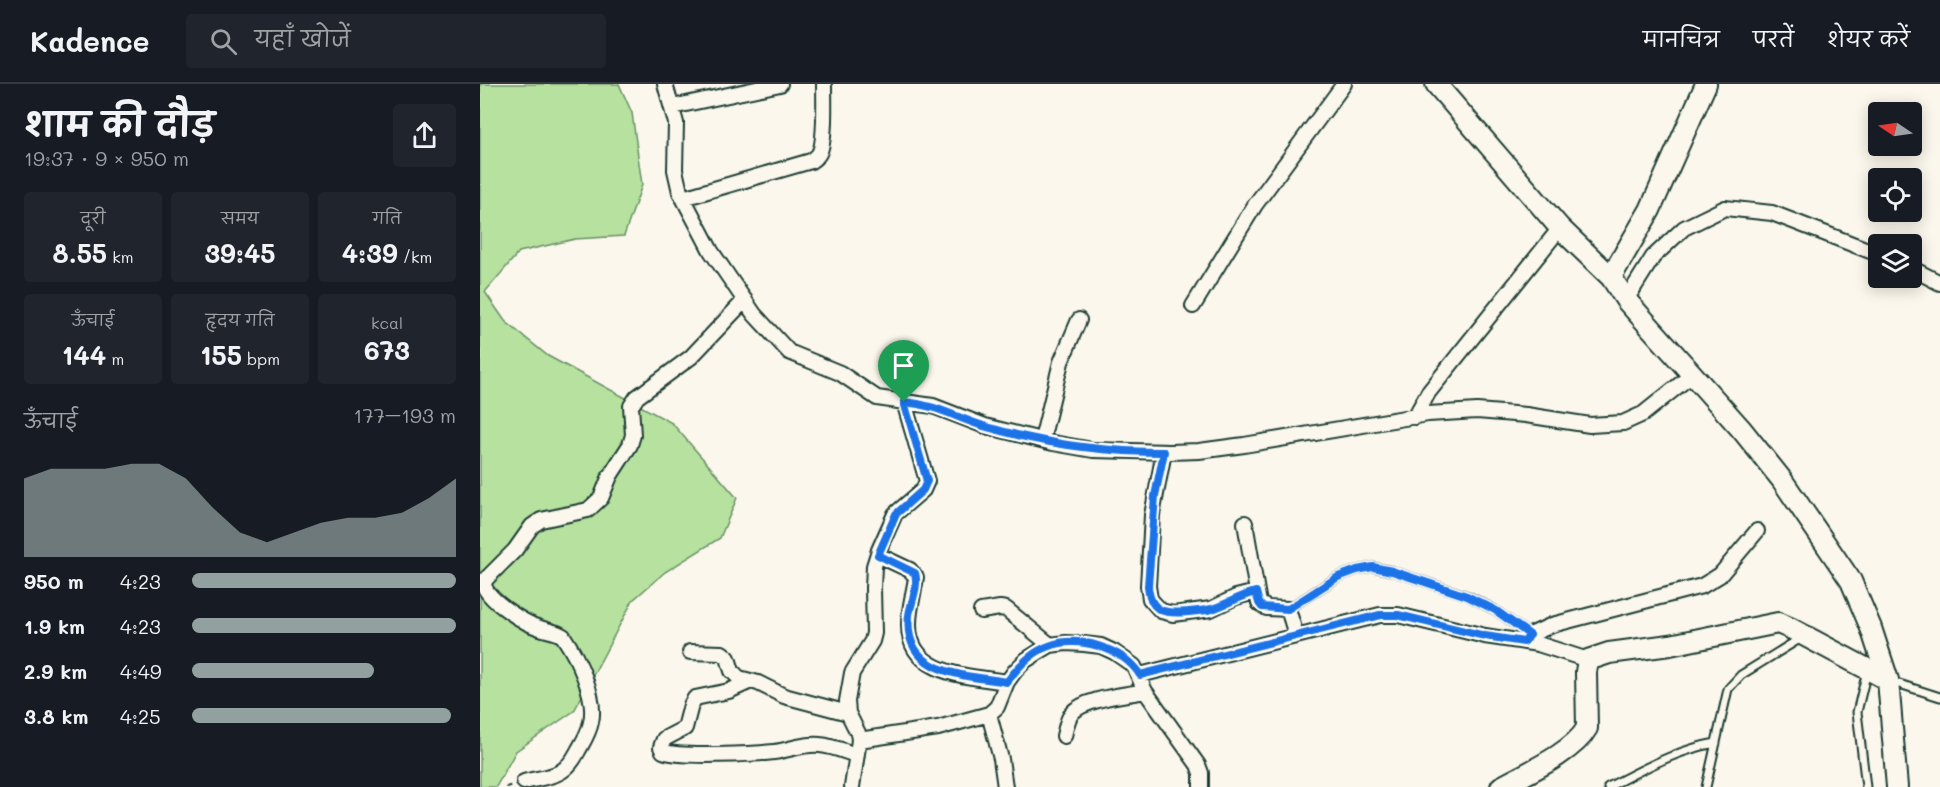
<!DOCTYPE html>
<html lang="hi">
<head>
<meta charset="utf-8">
<style>
  :root { --surface:#171b24; --page:#20242c; --text:#f1f3f6; --muted:#9ea1a6; --line:#363941; --accent:#92a19f }
  body { margin:0; font-family:Mali,"Playpen Sans Deva",sans-serif; background:var(--page); color:var(--text); height:100vh; display:flex; flex-direction:column; font-size:22px; white-space:nowrap }
  * { box-sizing:border-box; margin:0 }
  p { font-size:20px; color:var(--muted) }
  .icon { flex:none; width:33px; height:33px; fill:none; stroke:currentColor; stroke-width:2; stroke-linecap:round; stroke-linejoin:round }
  .map { position:relative; flex:1; overflow:hidden }
  .drawer { display:flex; flex-direction:column; background:var(--surface); width:480px }
  .drawer>* { flex:none }
  .needle { width:39px; rotate:283deg }
  .fabs { position:absolute; left:1388px; top:18px; display:grid; gap:12px }
  .fabs a { display:grid; place-items:center; width:54px; height:54px; border-radius:6px; background:var(--surface); box-shadow:0 3px 15px #0003; font-size:30px }
  .pin { position:absolute; display:grid; place-items:center; width:51px; height:51px; color:#fff; margin:-62px -26px; border-radius:50% 50% 50% 0; rotate:-45deg; box-shadow:0 0 6px #0007 }
  .pin .icon { rotate:45deg }
  .round { display:grid; place-items:center; flex:none; width:63px; height:63px; border-radius:6px; background:var(--page) }
  .headline { display:flex; align-items:center; justify-content:space-between; height:102px; padding:0 24px }
  h1 { font-size:33px; font-weight:700; line-height:45px }
  .metrics { display:grid; grid-template-columns:repeat(3,1fr); gap:9px; height:102px; padding:6px 24px }
  .metrics div { display:grid; align-content:center; border-radius:6px; background:var(--page); text-align:center }
  .metrics b { font-size:26px; font-weight:700 }
  .metrics small { font-size:16px; font-weight:400 }
  .metrics p { font-size:16px }
  .chart { height:168px; padding:12px 24px }
  .chart p { display:flex; justify-content:space-between }
  .chart svg { width:100%; height:108px; margin-top:6px; fill:var(--accent); opacity:.7 }
  ul { padding:0 24px; list-style:none; font-size:20px }
  li { display:grid; grid-template-columns:96px 72px 1fr; align-items:center; height:45px }
  li i { height:15px; border-radius:8px; background:var(--accent) }
  header { display:flex; align-items:center; gap:36px; box-sizing:border-box; height:84px; padding:0 30px; background:var(--surface); border-bottom:2px solid var(--line) }
  header strong { font-size:28px }
  nav { display:flex; gap:33px; margin-inline-start:auto; font-size:21px }
  .search { width:420px; height:54px; background:var(--page); display:flex; align-items:center; gap:15px; box-sizing:border-box; padding:0 21px; border-radius:6px; color:var(--muted); font-size:22px }
  main { display:flex; flex:1; min-height:0 }
  .map>svg:first-child { display:block }
  .green { fill:#b6e19e; stroke:#6a8f69; stroke-width:1.5 }
  .lines { fill:none; stroke-linecap:round; stroke-linejoin:round }
  .lane-casing { stroke:#1f3d34; stroke-width:11 }
  .street-casing { stroke:#1f3d34; stroke-width:18 }
  .secondary-casing { stroke:#1f3d34; stroke-width:24 }
  .path { stroke:#1f3d34; stroke-width:2; stroke-dasharray:4.5 4.5; stroke-linecap:butt }
  .lane { stroke:#fbf7ec; stroke-width:7 }
  .street { stroke:#fbf7ec; stroke-width:14 }
  .secondary { stroke:#fbf7ec; stroke-width:20 }
  .route-casing { stroke:#fff; stroke-width:12 }
  .route { stroke:#1a73e8; stroke-width:8 }
</style>
</head>
<body>
<header>
<strong>Kadence</strong>
<div class="search"><svg class="icon" aria-label="search" viewBox="0 0 24 24"><circle cx="10" cy="10" r="6"/><path d="M15 15l6 6"/></svg>यहाँ खोजें</div>
<nav><a>मानचित्र</a><a>परतें</a><a>शेयर करें</a></nav>
</header>
<main>
<section class="drawer">
<div class="headline"><div><h1>शाम की दौड़</h1><p>19:37 · 9 × 950 m</p></div><a class="round"><svg class="icon" aria-label="share" viewBox="0 0 24 24"><path d="M12 15V3M7 8l5-5 5 5M5 13v7h14v-7"/></svg></a></div>
<div class="metrics">
<div><p>दूरी</p><b>8.55<small> km</small></b></div>
<div><p>समय</p><b>39:45</b></div>
<div><p>गति</p><b>4:39<small> /km</small></b></div>
</div>
<div class="metrics">
<div><p>ऊँचाई</p><b>144<small> m</small></b></div>
<div><p>हृदय गति</p><b>155<small> bpm</small></b></div>
<div><p>kcal</p><b>673</b></div>
</div>
<div class="chart"><p><span>ऊँचाई</span>177–193 m</p>
<svg viewBox="0 0 160 44" preserveAspectRatio="none"><path d="M0 44V12L10 8L20 8L30 8L40 6L50 6L60 12L70 24L80 34L90 38L100 34L110 30L120 28L130 28L140 26L150 20L160 12V44z"/></svg>
</div>
<ul>
<li><b>950 m</b>4:23<i style="width:100%"></i></li>
<li><b>1.9 km</b>4:23<i style="width:100%"></i></li>
<li><b>2.9 km</b>4:49<i style="width:69%"></i></li>
<li><b>3.8 km</b>4:25<i style="width:98%"></i></li>
</ul>
</section>
<div class="map">
<svg width="1460" height="703" viewBox="0 0 1460 703">
  <rect width="100%" height="100%" fill="#fbf7ec"/>
  <filter id="ink" filterUnits="userSpaceOnUse"><feTurbulence type="fractalNoise" baseFrequency=".0167" numOctaves="2"/><feDisplacementMap in="SourceGraphic" scale="12" xChannelSelector="R" yChannelSelector="G"/><feConvolveMatrix kernelMatrix="1 2 1 2 8 2 1 2 1" color-interpolation-filters="sRGB"/></filter>
  <g filter="url(#ink)">
    <!-- green -->
    <path class="green" d="M0,0H139L152,29L162,101L144,152L95,155L39,168L5,208L25,237L68,272L192,339L257,414L240,454L185,488L153,516L94,627L36,667L16,703H0Z"/>
    <g class="lines">
      <defs>
        <path id="lane" d="M808,525L858,493L877,486L893,483L912,487L988,512L1015,526L1050,551
          M1410,597L1460,613
          M1128,703C1164,685 1196,666 1236,659
          M1226,703L1248,605L1261,591L1321,554
          M1386,703L1377,628L1387,587"/>
        <path id="street" d="M185,0L196,39L195,86L200,108L231,167L274,230L309,268L360,289L397,314L453,322L505,342L573,359L613,366L690,368L719,367L764,361L948,330L997,327L1046,331L1110,341L1143,339L1163,330L1213,290
          M192,23L300,0
          M203,114L331,77C333,75 336,74 338,71C346,61 344,14 344,0
          M1431,184L1460,199
          M1146,216L1173,173L1204,144L1245,124L1292,129L1398,170
          M713,222L775,121L864,0
          M935,333L948,309L1080,144
          M562,356L581,278L599,236
          M684,368L672,431L668,502L670,515L681,527L693,530L731,525L756,513L776,508
          M765,439L779,519L787,524L808,525L816,551
          M398,471L430,486L436,493C434,509 429,524 429,540C428,592 490,592 527,598
          M501,527L520,524L526,525L570,561
          M1044,558L1050,551L1072,541L1222,502L1240,491L1277,447
          M210,568L242,569L248,574L252,587L259,594L278,599L304,612L368,629
          M660,591L900,531H918L1005,552L1058,560L1108,576
          M271,597L249,607L215,614L211,621L205,644L184,655L181,663L183,667C197,674 276,670 294,668C310,666 324,659 340,661C352,662 364,667 376,671
          M509,630L521,675L525,703
          M584,652C586,644 587,635 592,629C605,614 647,611 665,607
          M379,656L458,644L509,630L517,623L527,598L535,587L546,576L570,561L586,559L604,560L621,562L634,568L654,582L665,607L718,681L721,689V703
          M44,698C55,695 66,694 76,690C86,686 93,677 98,667C103,658 109,649 111,638C117,612 97,573 83,552C76,547 68,547 60,544C46,540 5,515 4,500L6,495L35,466L52,442L61,436L108,426L121,414L130,392L150,361L153,351L151,322L157,313L211,273L265,216
          M372,703L379,656L378,649L368,629L367,617L372,589L392,557L394,549L393,504L394,482L399,466L415,430L443,406L447,397L424,318"/>
        <path id="secondary" d="M956,0L1080,144L1131,193L1146,216L1262,346L1302,396L1371,497L1391,544L1408,596L1417,703
          M1131,193L1170,126L1226,0
          M1021,703C1046,689 1093,669 1107,644L1106,588L1108,576L1129,569L1190,561L1298,539L1312,545L1408,596"/>
      </defs>
      <!-- lane casing -->
      <use href="#lane" class="lane-casing"/>
      <!-- street casing -->
      <use href="#street" class="street-casing"/>
      <!-- secondary casing -->
      <use href="#secondary" class="secondary-casing"/>
      <!-- path -->
      <path class="path" d="M26,703L33,701"/>
      <!-- lane -->
      <use href="#lane" class="lane"/>
      <!-- street -->
      <use href="#street" class="street"/>
      <!-- secondary -->
      <use href="#secondary" class="secondary"/>
    </g>
  </g>
  <g class="lines" filter="url(#ink)">
    <defs>
      <path id="route" d="M424,318C458,321 476,334 507,343C565,360 623,368 684,368L675,412L668,502C670,529 686,530 708,528C716,527 724,527 732,525C747,520 760,512 776,508L779,519L782,523L808,525L858,493L877,486L893,483L912,487L987,512L1015,526L1050,551L1044,558L1005,552L918,531H900L660,591C643,564 598,551 569,562C552,568 537,584 527,598C485,591 422,591 429,531C431,518 439,502 435,489L398,471L416,430L443,406L447,397Z"/>
    </defs>
    <!-- route casing -->
    <use href="#route" class="route-casing"/>
    <!-- route -->
    <use href="#route" class="route"/>
  </g>
</svg>
<div class="fabs">
<a><svg class="needle" viewBox="-14 -14 28 28"><path d="M0-13l5 13h-10z" fill="#e53935"/><path d="M0 13l5-13h-10z" fill="#9ea1a6"/></svg></a>
<a><svg class="icon" aria-label="locate" viewBox="0 0 24 24"><circle cx="12" cy="12" r="6"/><path d="M12 2v4M12 18v4M2 12h4M18 12h4"/></svg></a>
<a><svg class="icon" aria-label="layers" viewBox="0 0 24 24"><path d="M12 4l9 5-9 5-9-5zM3 14l9 5 9-5"/></svg></a>
</div>
<div class="pin" style="left:424px;top:318px;background:#1e9e55"><svg class="icon" aria-label="arrive" viewBox="0 0 24 24"><path d="M6 21V4h12l-3 4 3 4H6"/></svg></div>
</div>
</main>
</body>
</html>
